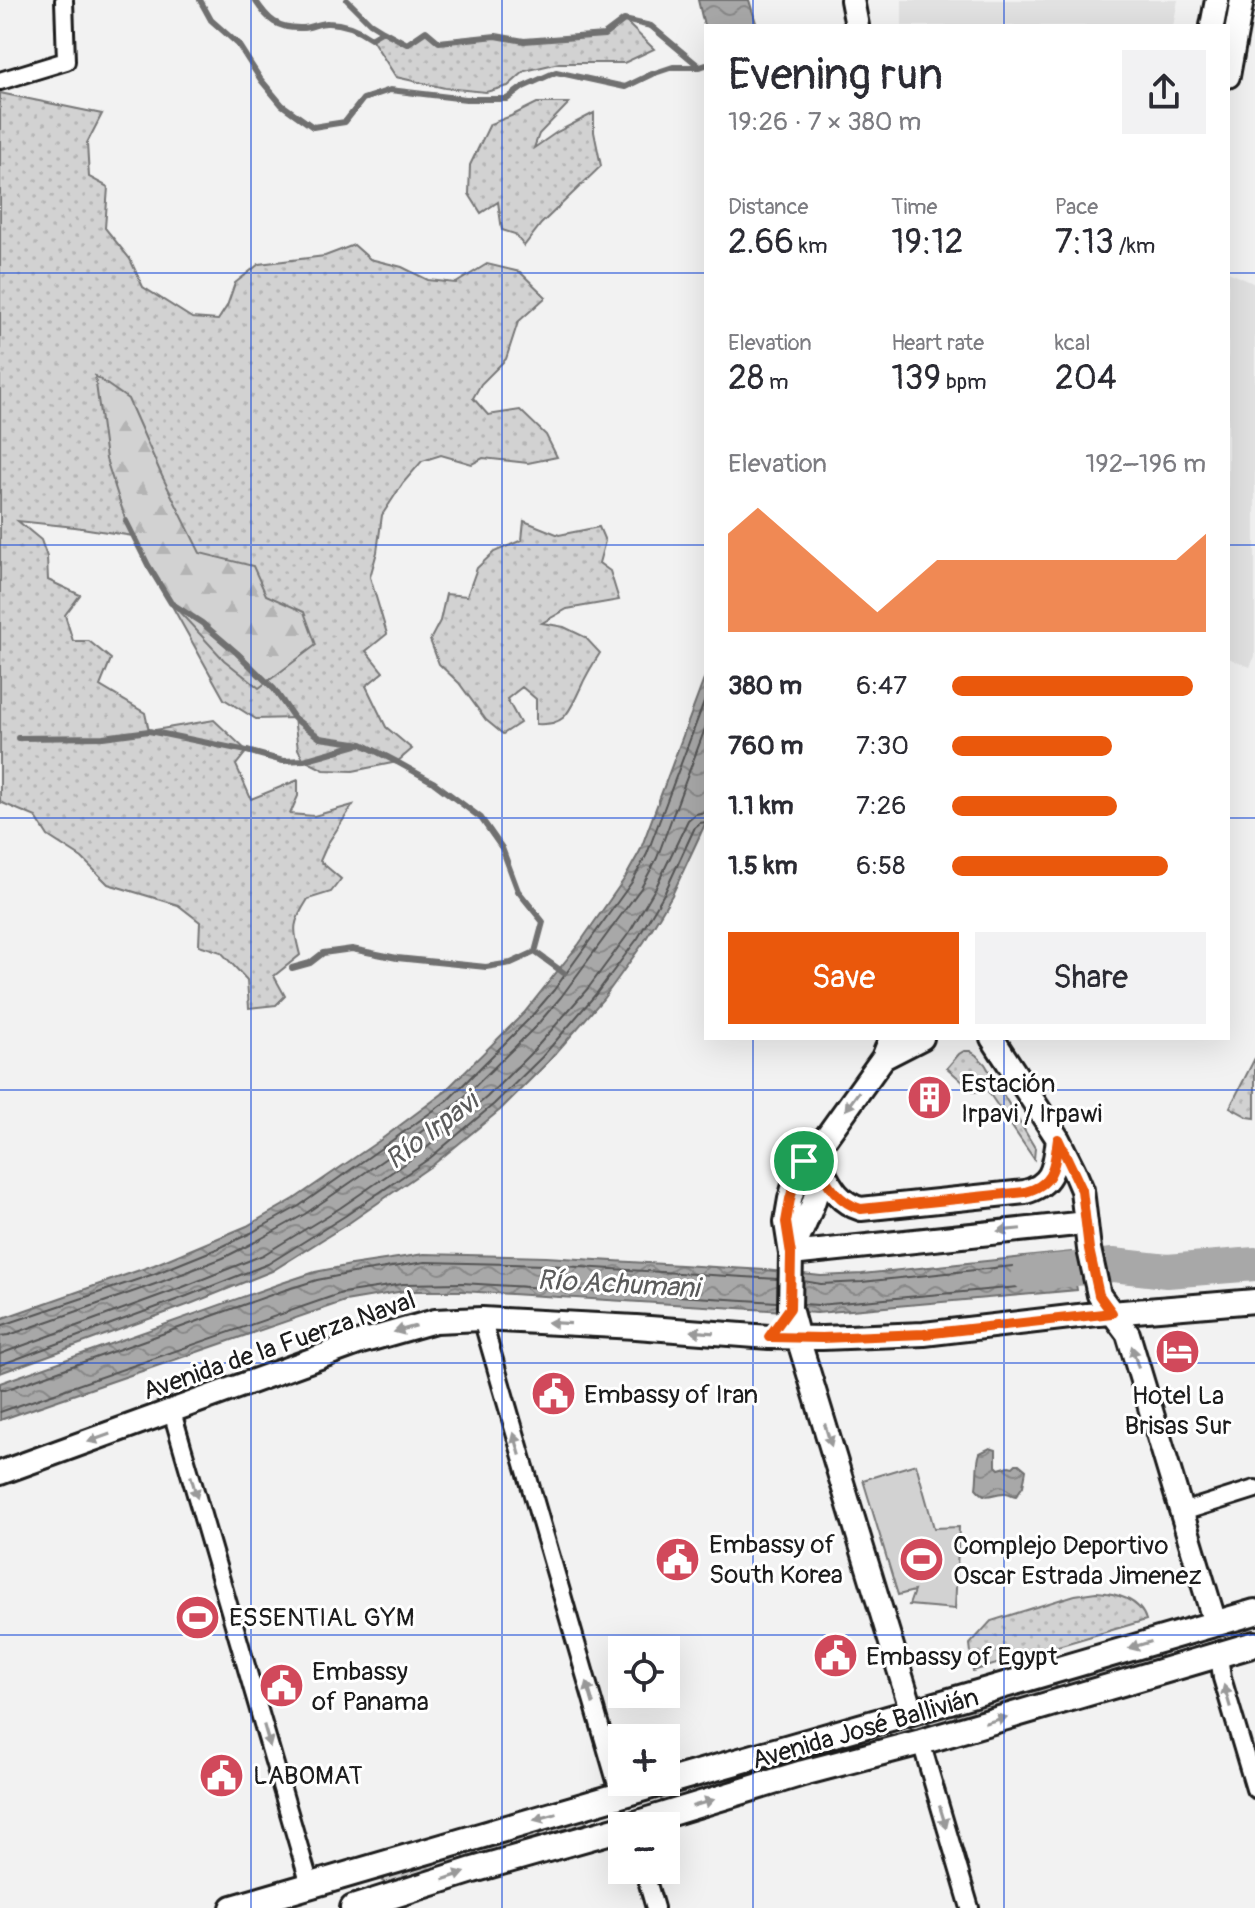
<!DOCTYPE html>
<html lang="en">
<head>
<meta charset="utf-8">
<style>
  :root { --surface:#fff; --page:#f2f2f3; --text:#2b2b33; --muted:#7c7c81; --accent:#ea580c }
  body { margin:0; font-family:Pangolin,sans-serif; background:var(--page); color:var(--text); height:100vh; display:flex; flex-direction:column; font-size:30px; white-space:nowrap }
  * { box-sizing:border-box; margin:0 }
  p { font-size:26px; color:var(--muted) }
  .icon { flex:none; width:44px; height:44px; fill:none; stroke:currentColor; stroke-width:2; stroke-linecap:round; stroke-linejoin:round }
  .map { position:relative; flex:1; overflow:hidden }
  .panel { position:absolute; left:704px; top:24px; width:526px; height:1016px; display:flex; flex-direction:column; background:var(--surface); border-radius:0px; box-shadow:0 8px 32px #0002 }
  .panel>* { flex:none }
  .tools { position:absolute; left:608px; top:1636px; display:grid; gap:16px }
  .tools a { display:grid; place-items:center; width:72px; height:72px; border-radius:0px; background:var(--surface); box-shadow:0 8px 32px #0002; font-size:40px }
  .pin { position:absolute; display:grid; place-items:center; width:68px; height:68px; color:#fff; margin:-34px; border:4px solid #fff; border-radius:50%; box-shadow:0 2px 8px #0007 }
  .round { display:grid; place-items:center; flex:none; width:84px; height:84px; border-radius:0px; background:var(--page) }
  .head { display:flex; align-items:center; justify-content:space-between; height:136px; padding:0 24px }
  h1 { font-size:44px; font-weight:600; line-height:60px }
  .stats { display:grid; grid-template-columns:repeat(3,1fr); gap:12px; height:136px; padding:8px 24px }
  .stats div { display:grid; align-content:center }
  .stats b { font-size:34px; font-weight:600 }
  .stats small { font-size:22px; font-weight:400 }
  .stats p { font-size:22px }
  .chart { height:224px; padding:16px 24px }
  .chart p { display:flex; justify-content:space-between }
  .chart svg { width:100%; height:144px; margin-top:8px; fill:var(--accent); opacity:.7 }
  .cta { display:flex; gap:16px; margin-top:auto; padding:16px 24px }
  .cta a { flex:1; height:92px; border-radius:0px; background:var(--accent); color:#fff; font-size:32px; font-weight:600; line-height:92px; text-align:center }
  .cta a+a { background:var(--page); color:var(--text) }
  ul { padding:0 24px; list-style:none; font-size:26px }
  li { display:grid; grid-template-columns:128px 96px 1fr; align-items:center; height:60px }
  li i { height:20px; border-radius:10px; background:var(--accent) }
  .map>svg:first-child { display:block }
  .built { fill:#e2e2e2 }
  .green { fill:url(#green-dots); stroke:#777; stroke-width:2 }
  .forest { fill:url(#forest-firs); stroke:#777; stroke-width:2 }
  .pitch { fill:#d2d2d2; stroke:#777; stroke-width:2 }
  .water { fill:url(#water-waves); stroke:#707070; stroke-width:2 }
  .lines { fill:none; stroke-linecap:round; stroke-linejoin:round }
  .shore { stroke:#545454; stroke-width:2 }
  .stream { stroke:#707070; stroke-width:6 }
  .river { stroke:#a8a8a8; stroke-width:34 }
  .street-casing { stroke:#1c1c1c; stroke-width:22 }
  .secondary-casing { stroke:#1c1c1c; stroke-width:28 }
  .primary-casing { stroke:#1c1c1c; stroke-width:30 }
  .street { stroke:#fff; stroke-width:16 }
  .secondary { stroke:#fff; stroke-width:22 }
  .primary { stroke:#fff; stroke-width:24 }
  .oneway { fill:#999 }
  .route-casing { stroke:#fff; stroke-width:16 }
  .route { stroke:#ea580c; stroke-width:10 }
  .grid { fill:none; stroke:#1d4ed8; stroke-width:2; stroke-opacity:0.55 }
  .labels { text-anchor:middle; stroke-width:6; stroke-linejoin:round; paint-order:stroke }
  .poi-label { font-size:26px; fill:#1c1c1c; stroke:#fff; text-anchor:start }
  .street-label { font-size:26px; fill:#1c1c1c; stroke:#fff }
  .water-label { font-size:28px; font-style:italic; fill:#5b5b5b; stroke:#fff }
</style>
</head>
<body>
<div class="map">
<svg width="1255" height="1908" viewBox="0 0 1255 1908">
  <defs>
    <pattern id="green-dots" width="8" height="8" patternUnits="userSpaceOnUse" patternTransform="scale(2)"><rect width="8" height="8" fill="#d2d2d2"/><path d="M2 2h.1M6 6h.1" fill="none" stroke="#b4b4b4" stroke-width="1.8" stroke-linecap="round"/></pattern>
    <pattern id="forest-firs" width="22" height="20" patternUnits="userSpaceOnUse" patternTransform="scale(2)"><rect width="22" height="20" fill="#d2d2d2"/><path d="M5 1l3.5 6h-7zM16 11l3.5 6h-7z" fill="#b4b4b4"/></pattern>
    <pattern id="water-waves" width="16" height="10" patternUnits="userSpaceOnUse" patternTransform="scale(2)"><rect width="16" height="10" fill="#a8a8a8"/><path d="M0 5q4-4 8 0t8 0" fill="none" stroke="#888"/></pattern>
  </defs>
  <rect width="100%" height="100%" fill="#f2f2f2"/>
  <filter id="ink" filterUnits="userSpaceOnUse"><feTurbulence type="fractalNoise" baseFrequency=".0125" numOctaves="2"/><feDisplacementMap in="SourceGraphic" scale="16" xChannelSelector="R" yChannelSelector="G"/><feConvolveMatrix kernelMatrix="1 2 1 2 8 2 1 2 1" color-interpolation-filters="sRGB"/></filter>
  <g filter="url(#ink)">
    <!-- built -->
    <path class="built" d="M902,0H1178L1173,26H902Z
      M1228,272L1255,284V656L1250,667L1228,658Z"/>
    <!-- green -->
    <path class="green" d="M624,20L654,49L624,63H559L525,71L508,86L486,92L445,88L396,77L371,38L383,31L407,44L426,31L439,42L496,36L524,41L604,35Z
      M0,93L102,114L87,143L89,177L108,187L105,228L130,259L143,287L192,318L218,320L227,306L235,283L259,264L325,256L354,245L370,259L402,267L428,280L456,283L487,264L520,272L546,297L518,322L506,359L481,384L473,398L488,415L520,410L546,435L557,457L528,463L483,458L472,464L441,455L422,461L403,483L382,515L377,552L370,577L387,634L366,651L383,672L366,686L386,727L412,749L397,762L353,771L324,770L304,760L298,749L294,718L256,719L224,699L133,536L75,527L18,521L41,540L47,557L48,580L80,595L65,615L73,641H89L111,659L100,686L145,713L149,731L214,720L247,751L236,765L251,799L298,780V796L290,814L314,816L353,805L328,843L320,861L341,879L331,892L308,899C292,924 293,927 300,955L274,976L285,996L276,1005L249,1008L247,980L221,952L199,945L200,922L178,905L108,884L82,858L48,836L36,817L0,802Z
      M537,103H569L539,134L534,148L557,132L594,113V132L601,166L541,224L524,246L515,234L502,230L498,202L481,213L469,194L470,165L490,124L511,116Z
      M524,521L559,535L599,527L605,541L599,563L610,571L619,600L567,609L542,623L564,627L585,637L600,653C593,664 586,675 581,687C569,711 567,726 536,724V699L522,687L507,699L520,723L503,734L486,720L459,683L439,664L430,640L440,621L446,594L467,596L477,568L494,552L522,540Z
      M964,1051H970L976,1055L985,1064L1035,1148L1034,1159L987,1090L974,1092L947,1068L959,1054Z
      M1255,1058V1118L1248,1117L1230,1107Z
      M1096,1592C1115,1593 1140,1599 1146,1620L973,1671L970,1644L991,1621L1075,1595Z
      M1159,1652L1161,1655L1158,1660L1071,1686L1068,1683V1679L1072,1676Z
      M1051,1683L1057,1687L1056,1690L957,1719L955,1716L958,1710Z
      M876,1734L878,1740L876,1742L667,1803L661,1800L662,1795Z
      M581,1818L586,1822L584,1827L477,1857L475,1854L478,1848Z
      M458,1853L464,1857L461,1863L389,1885L382,1881L386,1875Z"/>
    <!-- forest -->
    <path class="forest" d="M95,376L128,399L162,476L200,553L253,566L266,595L304,612L316,645L259,688L224,660L171,603L148,565L126,521L106,459Z"/>
    <!-- pitch -->
    <path class="pitch" d="M916,1464L934,1528L959,1527L955,1609L909,1605L914,1591L898,1595L863,1480Z"/>
    <!-- water -->
    <path class="water" d="M698,0H749L757,26H706V34Z
      M706,674V822L672,895L644,942L603,999L548,1062L500,1110L434,1164L349,1223L272,1271L190,1304L0,1373V1319L154,1265L247,1226L294,1199L379,1141L442,1094L524,1013L579,944L625,878L640,851Z
      M1071,1252L1077,1290L817,1313L462,1291H404L345,1301L0,1420V1383L282,1283L315,1272L351,1265L424,1254L546,1257L765,1270L821,1276L862,1274Z
      M990,1448L996,1450V1466L999,1469L1009,1466L1013,1467L1016,1464H1019L1026,1470L1023,1486L1016,1496C1014,1496 1006,1492 1004,1493C990,1493 988,1502 976,1488C978,1476 976,1464 980,1453Z"/>
    <g class="lines">
      <!-- shore -->
      <path class="shore" d="M803,1304L818,1305L1063,1283L1067,1279L1064,1263L1061,1261L862,1282L821,1284L803,1281
        M0,1326L157,1273L219,1248L251,1233L299,1206L383,1147L448,1100L530,1018L554,990L632,882L647,854L706,697
        M0,1336L9,1335L161,1282L223,1258L255,1242L305,1214L389,1156L454,1107L537,1025L561,997L641,888L657,858L706,726
        M0,1354L183,1287L263,1255L340,1208L424,1150L487,1097L534,1050L589,987L629,933L656,887L688,820L695,814L706,812
        M0,1365L187,1296L268,1264L345,1216L430,1158L494,1104L542,1057L596,994L638,938L665,892L695,827L700,823L706,822
        M0,1390H5L285,1290L317,1280L353,1273L425,1262L546,1265L778,1279
        M0,1412L342,1293L403,1284L462,1283L777,1302"/>
      <!-- stream -->
      <path class="stream" d="M200,0L211,20L238,44L261,80L282,105L313,127L345,122L363,99L390,90L466,99H507L523,87L556,72L625,87L652,74L673,67H700
        M255,0C268,20 277,29 303,28C311,28 320,22 328,23C344,23 358,29 371,38L383,31L407,44L426,31L439,42L496,36L524,41L604,35L624,20L651,26L700,67L706,65
        M347,0L370,23L383,31
        M126,521L148,565L171,603L202,623L237,653L274,689L294,718L320,738L362,744L397,762L433,782L481,818L502,848L518,891L543,922L535,952L564,973
        M18,738L103,737L149,731L247,751L283,761L304,760L357,745
        M292,968L310,963L323,953L352,949L397,958L486,967L511,963L535,952"/>
      <!-- river -->
      <path class="river" d="M1028,1274L1113,1265L1167,1271L1255,1264"/>
      <defs>
        <path id="street" d="M0,81L66,61L64,0
          M482,1319L620,1795
          M172,1412L310,1885
          M1182,1512L1255,1489
          M1219,1655L1222,1678L1255,1789
          M921,1742L970,1908
          M644,1870L655,1908"/>
        <path id="secondary" d="M852,0L857,26
          M1212,26L1217,0
          M1228,76L1242,0
          M891,1038L883,1058L822,1143L804,1161L796,1178L790,1199L786,1222L791,1254L790,1308L798,1338L912,1712
          M992,1038L1058,1139L1074,1171L1082,1190L1089,1249L1099,1295L1128,1334L1215,1623
          M883,1058L922,1038
          M822,1169C831,1188 840,1203 861,1209L1025,1192C1055,1184 1054,1165 1058,1139
          M791,1254L1086,1223
          M791,1254C801,1232 824,1187 820,1165
          M0,1473L361,1342L435,1321L482,1319L636,1327L769,1337L822,1338L924,1334L1087,1315L1255,1301"/>
        <path id="primary" d="M666,1782L912,1712L1255,1612
          M628,1826L803,1773L921,1742L1255,1644
          M233,1908L665,1782
          M353,1908L473,1870L622,1828"/>
      </defs>
      <!-- street casing -->
      <use href="#street" class="street-casing"/>
      <!-- secondary casing -->
      <use href="#secondary" class="secondary-casing"/>
      <!-- primary casing -->
      <use href="#primary" class="primary-casing"/>
      <!-- street -->
      <use href="#street" class="street"/>
      <!-- secondary -->
      <use href="#secondary" class="secondary"/>
      <!-- primary -->
      <use href="#primary" class="primary"/>
    </g>
    <!-- one-way arrows -->
    <defs><path id="oneway-solid" d="M-6-.8H1V-3.2L6.5 0L1 3.2V.8H-6Z" transform="scale(2)"/></defs>
    <g class="oneway">
      <use href="#oneway-solid" transform="translate(852 1101) rotate(126)"/>
      <use href="#oneway-solid" transform="translate(1009 1230) rotate(174)"/>
      <use href="#oneway-solid" transform="translate(559 1323) rotate(-177)"/>
      <use href="#oneway-solid" transform="translate(405 1329) rotate(164)"/>
      <use href="#oneway-solid" transform="translate(702 1332) rotate(-176)"/>
      <use href="#oneway-solid" transform="translate(1135 1357) rotate(-107)"/>
      <use href="#oneway-solid" transform="translate(828 1435) rotate(73)"/>
      <use href="#oneway-solid" transform="translate(99 1438) rotate(160)"/>
      <use href="#oneway-solid" transform="translate(517 1444) rotate(-106)"/>
      <use href="#oneway-solid" transform="translate(194 1487) rotate(74)"/>
      <use href="#oneway-solid" transform="translate(1140 1645) rotate(163)"/>
      <use href="#oneway-solid" transform="translate(590 1693) rotate(-106)"/>
      <use href="#oneway-solid" transform="translate(1227 1696) rotate(-106)"/>
      <use href="#oneway-solid" transform="translate(996 1720) rotate(-16)"/>
      <use href="#oneway-solid" transform="translate(267 1736) rotate(74)"/>
      <use href="#oneway-solid" transform="translate(703 1803) rotate(-17)"/>
      <use href="#oneway-solid" transform="translate(545 1817) rotate(164)"/>
      <use href="#oneway-solid" transform="translate(943 1817) rotate(73)"/>
      <use href="#oneway-solid" transform="translate(454 1876) rotate(-18)"/>
    </g>
  </g>
  <g class="lines" filter="url(#ink)">
    <defs>
      <path id="route" d="M1058,1139L1082,1190L1089,1249L1099,1295L1112,1313L924,1334L822,1338L769,1337L790,1308L791,1254L786,1222L790,1199L796,1178L804,1161L822,1143C821,1149 819,1157 819,1163C823,1183 842,1204 861,1209L1025,1192C1055,1184 1054,1166 1058,1139Z"/>
    </defs>
    <!-- route casing -->
    <use href="#route" class="route-casing"/>
    <!-- route -->
    <use href="#route" class="route"/>
  </g>
  <!-- grid -->
  <path class="grid" d="M251,0V1908M502,0V1908M753,0V26M1004,0V26M0,273H706M1228,273H1255M0,545H706M1228,545H1255M0,818H706M1228,818H1255M753,1038V1908M1004,1038V1908M0,1090H1255M0,1363H1255M0,1635H1255"/>
  <!-- icons -->
  <defs>
    <symbol id="building-disc" viewBox="-11 -11 22 22"><circle r="9.5" fill="#d1495b" stroke="#fff"/><path d="M-4-6H4V6H1V3H-1V6H-4ZM-2.5-4.3h1.7v1.8h-1.7ZM.8-4.3h1.7v1.8H.8ZM-2.5-1h1.7V.8h-1.7ZM.8-1h1.7V.8H.8Z" fill="#fff"/></symbol>
    <symbol id="hotel-disc" viewBox="-11 -11 22 22"><circle r="9.5" fill="#d1495b" stroke="#fff"/><path d="M-6-4.5h1.5V1H6V5H4.5V3h-9V5H-6ZM-4 0a1.8 1.8 0 1 1 3.6 0ZM.5 0V-2.5h3Q6-2.5 6 0Z" fill="#fff"/></symbol>
    <symbol id="civic-disc" viewBox="-11 -11 22 22"><circle r="9.5" fill="#d1495b" stroke="#fff"/><path d="M-.6-6.5H3V-4.5H.6V-3L4-1V1h2V6H-6V1h2V-1L-.6-3ZM-1.2 2.5V6h2.4V2.5Z" fill="#fff"/></symbol>
    <symbol id="stadium-disc" viewBox="-11 -11 22 22"><circle r="9.5" fill="#d1495b" stroke="#fff"/><path d="M0-5a6.5 5 0 1 0 0 10a6.5 5 0 1 0 0-10ZM-3.5-1.8h7v3.6h-7Z" fill="#fff"/></symbol>
  </defs>
  <g fill-rule="evenodd">
    <use href="#building-disc" x="904" y="1072" width="51" height="51"/>
    <use href="#hotel-disc" x="1152" y="1326" width="51" height="51"/>
    <use href="#civic-disc" x="528" y="1368" width="51" height="51"/>
    <use href="#civic-disc" x="652" y="1534" width="51" height="51"/>
    <use href="#stadium-disc" x="896" y="1534" width="51" height="51"/>
    <use href="#stadium-disc" x="172" y="1592" width="51" height="51"/>
    <use href="#civic-disc" x="810" y="1630" width="51" height="51"/>
    <use href="#civic-disc" x="256" y="1660" width="51" height="51"/>
    <use href="#civic-disc" x="196" y="1750" width="51" height="51"/>
  </g>
  <g class="labels">
    <!-- poi labels -->
    <g class="poi-label">
      <text x="961" y="1092">Estación<tspan x="961" dy="30">Irpavi / Irpawi</tspan></text>
      <text x="584" y="1403">Embassy of Iran</text>
      <text x="1178" y="1404" text-anchor="middle">Hotel La<tspan x="1178" dy="30">Brisas Sur</tspan></text>
      <text x="709" y="1553">Embassy of<tspan x="709" dy="30">South Korea</tspan></text>
      <text x="953" y="1554">Complejo Deportivo<tspan x="953" dy="30">Oscar Estrada Jimenez</tspan></text>
      <text x="229" y="1626">ESSENTIAL GYM</text>
      <text x="866" y="1665">Embassy of Egypt</text>
      <text x="312" y="1680">Embassy<tspan x="312" dy="30">of Panama</tspan></text>
      <text x="253" y="1784">LABOMAT</text>
    </g>
    <!-- street labels -->
    <g class="street-label">
      <text transform="translate(279 1345) rotate(-19)" y="9">Avenida de la Fuerza Naval</text>
      <text transform="translate(865 1728) rotate(-16)" y="9">Avenida José Ballivián</text>
    </g>
    <!-- water labels -->
    <g class="water-label">
      <text transform="translate(431 1130) rotate(-37)" y="10">Río Irpavi</text>
      <text transform="translate(618 1283) rotate(3)" y="10">Río Achumani</text>
    </g>
  </g>
</svg>
<div class="tools">
<a><svg class="icon" aria-label="locate" viewBox="0 0 24 24"><circle cx="12" cy="12" r="6"/><path d="M12 2v4M12 18v4M2 12h4M18 12h4"/></svg></a>
<a>+</a>
<a>−</a>
</div>
<div class="pin" style="left:804px;top:1161px;background:#1e9e55"><svg class="icon" aria-label="arrive" viewBox="0 0 24 24"><path d="M6 21V4h12l-3 4 3 4H6"/></svg></div>
<section class="panel">
<div class="head"><div><h1>Evening run</h1><p>19:26 · 7 × 380 m</p></div><a class="round"><svg class="icon" aria-label="share" viewBox="0 0 24 24"><path d="M12 15V3M7 8l5-5 5 5M5 13v7h14v-7"/></svg></a></div>
<div class="stats">
<div><p>Distance</p><b>2.66<small> km</small></b></div>
<div><p>Time</p><b>19:12</b></div>
<div><p>Pace</p><b>7:13<small> /km</small></b></div>
</div>
<div class="stats">
<div><p>Elevation</p><b>28<small> m</small></b></div>
<div><p>Heart rate</p><b>139<small> bpm</small></b></div>
<div><p>kcal</p><b>204</b></div>
</div>
<div class="chart"><p><span>Elevation</span>192–196 m</p>
<svg viewBox="0 0 160 44" preserveAspectRatio="none"><path d="M0 44V14L10 6L20 14L30 22L40 30L50 38L60 30L70 22L80 22L90 22L100 22L110 22L120 22L130 22L140 22L150 22L160 14V44z"/></svg>
</div>
<ul>
<li><b>380 m</b>6:47<i style="width:95%"></i></li>
<li><b>760 m</b>7:30<i style="width:63%"></i></li>
<li><b>1.1 km</b>7:26<i style="width:65%"></i></li>
<li><b>1.5 km</b>6:58<i style="width:85%"></i></li>
</ul>
<div class="cta"><a>Save</a><a>Share</a></div>
</section>
</div>
</body>
</html>
